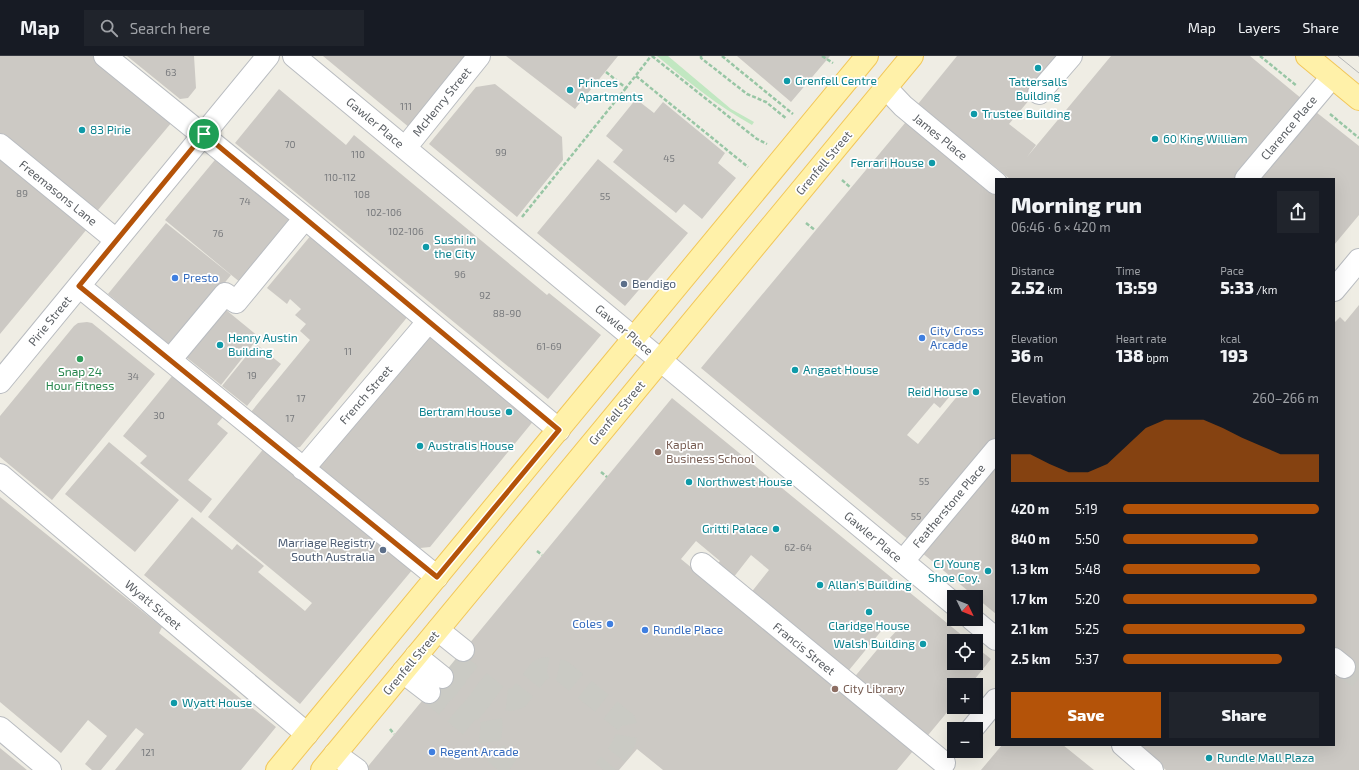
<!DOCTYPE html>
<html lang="en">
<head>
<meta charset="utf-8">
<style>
  :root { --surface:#171b24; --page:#20242c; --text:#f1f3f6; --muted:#9ea1a6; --line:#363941; --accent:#b45309 }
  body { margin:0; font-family:"Exo 2",sans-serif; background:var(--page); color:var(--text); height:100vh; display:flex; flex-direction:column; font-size:15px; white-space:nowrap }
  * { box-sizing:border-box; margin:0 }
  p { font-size:13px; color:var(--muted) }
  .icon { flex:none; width:22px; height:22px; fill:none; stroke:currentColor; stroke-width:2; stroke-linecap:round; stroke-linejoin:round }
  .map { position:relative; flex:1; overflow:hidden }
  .sheet { position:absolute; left:995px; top:122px; width:340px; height:568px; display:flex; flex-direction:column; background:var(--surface); border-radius:0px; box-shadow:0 4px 16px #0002 }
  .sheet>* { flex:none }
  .needle { width:26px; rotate:133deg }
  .tools { position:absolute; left:947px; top:534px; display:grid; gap:8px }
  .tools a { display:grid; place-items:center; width:36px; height:36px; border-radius:0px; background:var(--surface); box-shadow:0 4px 16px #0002; font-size:20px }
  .pin { position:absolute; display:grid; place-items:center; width:34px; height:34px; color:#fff; margin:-17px; border:2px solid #fff; border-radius:50%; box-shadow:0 1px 4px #0007 }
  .round { display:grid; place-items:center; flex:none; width:42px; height:42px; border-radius:0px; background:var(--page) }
  .overview { display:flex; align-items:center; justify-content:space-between; height:68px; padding:0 16px }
  h1 { font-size:22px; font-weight:800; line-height:30px }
  .stats { display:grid; grid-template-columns:repeat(3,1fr); gap:6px; height:68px; padding:4px 16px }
  .stats div { display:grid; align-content:center }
  .stats b { font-size:17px; font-weight:800 }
  .stats small { font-size:11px; font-weight:400 }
  .stats p { font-size:11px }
  .chart { height:112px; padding:8px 16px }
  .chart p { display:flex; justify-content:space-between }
  .chart svg { width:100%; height:72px; margin-top:4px; fill:var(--accent); opacity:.7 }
  .cta { display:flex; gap:8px; margin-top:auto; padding:8px 16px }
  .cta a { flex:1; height:46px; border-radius:0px; background:var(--accent); color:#fff; font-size:16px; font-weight:800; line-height:46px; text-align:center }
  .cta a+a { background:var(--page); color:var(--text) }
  ul { padding:0 16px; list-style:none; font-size:13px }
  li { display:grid; grid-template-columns:64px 48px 1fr; align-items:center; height:30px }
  li i { height:10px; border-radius:5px; background:var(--accent) }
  header { display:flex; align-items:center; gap:24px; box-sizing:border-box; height:56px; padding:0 20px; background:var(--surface); border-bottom:1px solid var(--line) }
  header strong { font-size:19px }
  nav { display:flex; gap:22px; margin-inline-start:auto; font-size:14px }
  .search { width:280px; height:36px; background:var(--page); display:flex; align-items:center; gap:10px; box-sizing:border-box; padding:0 14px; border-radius:0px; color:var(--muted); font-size:15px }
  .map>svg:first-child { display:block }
  .green { fill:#c1e7c1 }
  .building { fill:#ccc9c4; fill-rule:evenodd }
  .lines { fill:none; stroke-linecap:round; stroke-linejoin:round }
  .minor-tunnel { stroke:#cacac4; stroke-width:22; stroke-dasharray:22 11; stroke-linecap:butt }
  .minor-casing { stroke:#b9bcc0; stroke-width:24 }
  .major-casing { stroke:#f2c75a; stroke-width:24 }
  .path { stroke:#98c6a5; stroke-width:2.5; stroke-dasharray:4 2; stroke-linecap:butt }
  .minor { stroke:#fff; stroke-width:22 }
  .major { stroke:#fff1a9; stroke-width:22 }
  .tram { stroke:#b5b6b6; stroke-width:1 }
  .route-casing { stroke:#fff; stroke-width:8 }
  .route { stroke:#b45309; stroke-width:5 }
  .culture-dot { fill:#0f9aa8; stroke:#fff; stroke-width:1.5 }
  .shop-dot { fill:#3f7fe0; stroke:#fff; stroke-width:1.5 }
  .service-dot { fill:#5c6f8a; stroke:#fff; stroke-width:1.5 }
  .leisure-dot { fill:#2e9e5b; stroke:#fff; stroke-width:1.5 }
  .education-dot { fill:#8d6e63; stroke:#fff; stroke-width:1.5 }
  .labels { text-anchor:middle; stroke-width:3.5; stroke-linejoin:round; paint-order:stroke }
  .number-label { font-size:10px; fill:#787a7d }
  .culture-label { font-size:12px; fill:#0d838f; stroke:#fff; text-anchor:start }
  .street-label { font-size:12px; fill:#5c6065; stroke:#fff }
  .shop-label { font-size:12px; fill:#366cbe; stroke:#fff; text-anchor:start }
  .service-label { font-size:12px; fill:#4e5e75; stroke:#fff; text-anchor:start }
  .leisure-label { font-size:12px; fill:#27864d; stroke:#fff }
  .education-label { font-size:12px; fill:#785e54; stroke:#fff; text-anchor:start }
</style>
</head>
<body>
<header>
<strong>Map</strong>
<div class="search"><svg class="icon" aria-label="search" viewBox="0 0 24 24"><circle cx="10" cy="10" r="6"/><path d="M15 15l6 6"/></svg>Search here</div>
<nav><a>Map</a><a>Layers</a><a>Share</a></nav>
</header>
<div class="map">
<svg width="1359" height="714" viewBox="0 0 1359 714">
  <rect width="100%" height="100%" fill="#efede4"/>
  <!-- green -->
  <path class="green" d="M657,0H668L731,53L754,66L752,69C718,50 687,25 657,0Z"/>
  <!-- building -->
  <path class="building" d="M0,0H93L172,66L93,160L0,83Z
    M127,0H194L196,32L188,42L180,43Z
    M323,0H470L410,72Z
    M506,0H618L575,53Z
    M737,0H830L791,46Z
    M957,0H1061L1026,40L1030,43L1009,68L1036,89L1027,101L1111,0H1250L1302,43L1235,123H1010L918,48Z
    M495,28L562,81L563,104L517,161L429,88L476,31Z
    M279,33L346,89L354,79L547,239L549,237L601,279L548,343L235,87Z
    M636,43L654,57L663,46L725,97L718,107L736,122L702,163L684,148L676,157L613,106L623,94L606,80Z
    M1316,56L1359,90V159L1334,189V123H1261Z
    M910,61L996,133V382L910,485L701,312ZM955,334L959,338L918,388L907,379L934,347L940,352Z
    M219,99L295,162L241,227L165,164Z
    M0,101L87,173L0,278Z
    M598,103L688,177L625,250L537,177Z
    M166,167L231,219L172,291L108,238Z
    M312,178L409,259L300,391L295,392L251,356L310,284L300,275L306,268L295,259L301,253L290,243L287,248L267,232Z
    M220,249L259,281L221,329L181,297Z
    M1359,249V714H1166L1136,689H1334V622L1349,606L1334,594V267L1340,261L1345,266Z
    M87,266L92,267L155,318L52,444L0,401V360L74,270L78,267Z
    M431,277L535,363L430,491L420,492L320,411L319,399Z
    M256,288L281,308L247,350L222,330Z
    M173,319L223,361L217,368L228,377L188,424L212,443L201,457L140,407L147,400L123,380Z
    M672,342L969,585H954V607H976V591L991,603L970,629H954V648L924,684L852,624L886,583L888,584L899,572L897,570L894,574L887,568L845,619L750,538L769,514L751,499L733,522L717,508L720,505L696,485L681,503L913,695L897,714H663L637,693L619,714H365Z
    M109,386L179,444L135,496L65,438Z
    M265,391L413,513L300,648L144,519L192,461L232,494L237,488L264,510L258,516L305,555L312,547L208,461Z
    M996,410V558L921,496Z
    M0,441L162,571L159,577L276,671L241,714H115L144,678L136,672L101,714H92L85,708L107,680L88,664L61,697L0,646Z
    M1002,689H1063L1094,714H981Z
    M0,692L27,714H0Z"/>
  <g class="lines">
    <!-- minor-tunnel -->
    <path class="minor-tunnel" d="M454,605L495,638L502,643L511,644L518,642L540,614L546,612L562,615L625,666C631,687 617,698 604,714
      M1344,611L1359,622
      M442,621L490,660C493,669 491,674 490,683C490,697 506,706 516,714
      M429,636L470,670
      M1294,714L1315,689"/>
    <defs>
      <path id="minor" d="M105,0L305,162L559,374
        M294,0L954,548
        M886,32L903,50L996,127
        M1039,37L1071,0
        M0,89L116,184
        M405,92L479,0
        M1246,123L1332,21
        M79,230L437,521
        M1334,234L1359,204
        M170,304L225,238L236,246L305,162
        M0,326L268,0
        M303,413L428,266
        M0,419L307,678
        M903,505L996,394
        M702,508L944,707
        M972,563L996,583
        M438,574L463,594
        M416,600L442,621
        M1334,603L1344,611
        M403,616L429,636
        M0,672L50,714
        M972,673L996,644
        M1123,689L1152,714
        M335,698L357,714"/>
      <path id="major" d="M1307,0L1359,43
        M277,714L867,0
        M322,714L912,0"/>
    </defs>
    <!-- minor casing -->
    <use href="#minor" class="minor-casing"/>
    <!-- major casing -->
    <use href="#major" class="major-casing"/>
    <!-- path -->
    <path class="path" d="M652,0L757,83L767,88
      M701,0V2L747,38L766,46L787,63
      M722,0L793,58
      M822,0L833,7
      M1260,0L1297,30
      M606,16L626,32L651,0
      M636,20L748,111
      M1330,58L1359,82
      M842,124L851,132
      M522,161L626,32
      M806,167L815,174
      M601,416L607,421
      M537,495L542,499
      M390,673L394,678"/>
    <!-- minor -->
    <use href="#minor" class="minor"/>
    <!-- major -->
    <use href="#major" class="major"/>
    <!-- tram -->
    <path class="tram" d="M1338,0L1359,17
      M1358,0L1359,1"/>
  </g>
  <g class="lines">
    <defs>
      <path id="route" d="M204,78L559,374L437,521L79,230Z"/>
    </defs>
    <!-- route casing -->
    <use href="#route" class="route-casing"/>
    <!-- route -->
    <use href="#route" class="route"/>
  </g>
  <!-- markers -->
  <g class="culture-dot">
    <circle cx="1038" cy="12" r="4"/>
    <circle cx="787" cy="25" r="4"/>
    <circle cx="570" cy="34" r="4"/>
    <circle cx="974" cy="58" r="4"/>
    <circle cx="82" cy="74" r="4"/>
    <circle cx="1155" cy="83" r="4"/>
    <circle cx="932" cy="107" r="4"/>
    <circle cx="426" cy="191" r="4"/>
    <circle cx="220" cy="289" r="4"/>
    <circle cx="795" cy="314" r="4"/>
    <circle cx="976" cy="336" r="4"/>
    <circle cx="509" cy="356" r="4"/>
    <circle cx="420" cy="390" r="4"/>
    <circle cx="689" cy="426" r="4"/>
    <circle cx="776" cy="473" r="4"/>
    <circle cx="988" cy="515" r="4"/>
    <circle cx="820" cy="529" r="4"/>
    <circle cx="869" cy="556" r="4"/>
    <circle cx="923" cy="588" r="4"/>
    <circle cx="174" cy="647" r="4"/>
    <circle cx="1209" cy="702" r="4"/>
  </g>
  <g class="shop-dot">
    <circle cx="175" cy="222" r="4"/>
    <circle cx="922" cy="282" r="4"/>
    <circle cx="610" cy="568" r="4"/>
    <circle cx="645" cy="574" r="4"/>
    <circle cx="432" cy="696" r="4"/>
  </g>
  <g class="service-dot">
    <circle cx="624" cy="228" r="4"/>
    <circle cx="383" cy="494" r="4"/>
  </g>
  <circle class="leisure-dot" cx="80" cy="303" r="4"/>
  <g class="education-dot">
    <circle cx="658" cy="396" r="4"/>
    <circle cx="835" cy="633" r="4"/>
  </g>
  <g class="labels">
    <!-- number labels -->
    <g class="number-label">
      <text x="171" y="20">63</text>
      <text x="406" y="54">111</text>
      <text x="290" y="92">70</text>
      <text x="501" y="100">99</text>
      <text x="358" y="102">110</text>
      <text x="669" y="106">45</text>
      <text x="340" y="125">110-112</text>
      <text x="22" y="141">89</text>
      <text x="362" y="142">108</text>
      <text x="605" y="144">55</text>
      <text x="245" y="149">74</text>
      <text x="384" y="160">102-106</text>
      <text x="406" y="179">102-106</text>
      <text x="218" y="181">76</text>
      <text x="460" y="222">96</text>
      <text x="485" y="243">92</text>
      <text x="507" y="261">88-90</text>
      <text x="549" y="294">61-69</text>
      <text x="348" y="299">11</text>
      <text x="252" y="323">19</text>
      <text x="133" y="324">34</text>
      <text x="301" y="346">17</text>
      <text x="159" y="363">30</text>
      <text x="290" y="366">17</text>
      <text x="924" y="429">55</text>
      <text x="916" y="464">55</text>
      <text x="798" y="495">62-64</text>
      <text x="148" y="700">121</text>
    </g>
    <!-- culture labels -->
    <g class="culture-label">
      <text x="795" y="29">Grenfell Centre</text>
      <text x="1038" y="30" text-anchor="middle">Tattersalls<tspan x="1038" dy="14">Building</tspan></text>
      <text x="578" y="31">Princes<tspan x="578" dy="14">Apartments</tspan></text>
      <text x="982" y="62">Trustee Building</text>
      <text x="90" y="78">83 Pirie</text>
      <text x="1163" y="87">60 King William</text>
      <text x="924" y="111" text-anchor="end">Ferrari House</text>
      <text x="434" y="188">Sushi in<tspan x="434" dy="14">the City</tspan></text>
      <text x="228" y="286">Henry Austin<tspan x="228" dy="14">Building</tspan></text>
      <text x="803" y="318">Angaet House</text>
      <text x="968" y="340" text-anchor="end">Reid House</text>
      <text x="501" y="360" text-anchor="end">Bertram House</text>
      <text x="428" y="394">Australis House</text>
      <text x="697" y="430">Northwest House</text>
      <text x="768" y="477" text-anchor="end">Gritti Palace</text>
      <text x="980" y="512" text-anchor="end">CJ Young<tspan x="980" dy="14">Shoe Coy.</tspan></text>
      <text x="828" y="533">Allan's Building</text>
      <text x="869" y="574" text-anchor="middle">Claridge House</text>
      <text x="915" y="592" text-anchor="end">Walsh Building</text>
      <text x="182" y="651">Wyatt House</text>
      <text x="1217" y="706">Rundle Mall Plaza</text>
    </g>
    <!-- street labels -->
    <g class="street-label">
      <text transform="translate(442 46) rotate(-51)" y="4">McHenry Street</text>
      <text transform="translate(375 67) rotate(40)" y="4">Gawler Place</text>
      <text transform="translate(1289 72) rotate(-50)" y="4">Clarence Place</text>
      <text transform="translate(940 81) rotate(39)" y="4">James Place</text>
      <text transform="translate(824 107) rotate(-50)" y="4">Grenfell Street</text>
      <text transform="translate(58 137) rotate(39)" y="4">Freemasons Lane</text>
      <text transform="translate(50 265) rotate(-51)" y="4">Pirie Street</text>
      <text transform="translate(624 274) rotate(40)" y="4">Gawler Place</text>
      <text transform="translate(366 339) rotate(-49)" y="4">French Street</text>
      <text transform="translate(617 357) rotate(-50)" y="4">Grenfell Street</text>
      <text transform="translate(949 450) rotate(-50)" y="4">Featherstone Place</text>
      <text transform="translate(873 481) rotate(40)" y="4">Gawler Place</text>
      <text transform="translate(153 549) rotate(40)" y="4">Wyatt Street</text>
      <text transform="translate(804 593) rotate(39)" y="4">Francis Street</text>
      <text transform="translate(411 607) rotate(-50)" y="4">Grenfell Street</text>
    </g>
    <!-- shop labels -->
    <g class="shop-label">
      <text x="183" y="226">Presto</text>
      <text x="930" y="279">City Cross<tspan x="930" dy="14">Arcade</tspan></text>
      <text x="602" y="572" text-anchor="end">Coles</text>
      <text x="653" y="578">Rundle Place</text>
      <text x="440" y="700">Regent Arcade</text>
    </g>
    <!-- service labels -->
    <g class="service-label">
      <text x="632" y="232">Bendigo</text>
      <text x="375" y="491" text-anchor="end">Marriage Registry<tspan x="375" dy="14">South Australia</tspan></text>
    </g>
    <!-- leisure labels -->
    <g class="leisure-label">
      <text x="80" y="320">Snap 24<tspan x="80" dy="14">Hour Fitness</tspan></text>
    </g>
    <!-- education labels -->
    <g class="education-label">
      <text x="666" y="393">Kaplan<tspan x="666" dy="14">Business School</tspan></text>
      <text x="843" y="637">City Library</text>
    </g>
  </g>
</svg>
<div class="tools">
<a><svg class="needle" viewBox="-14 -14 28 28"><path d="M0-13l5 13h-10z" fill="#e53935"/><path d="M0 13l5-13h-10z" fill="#9ea1a6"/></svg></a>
<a><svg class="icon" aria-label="locate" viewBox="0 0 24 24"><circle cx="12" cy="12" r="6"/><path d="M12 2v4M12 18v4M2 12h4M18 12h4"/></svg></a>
<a>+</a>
<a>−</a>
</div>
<div class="pin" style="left:204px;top:78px;background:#1e9e55"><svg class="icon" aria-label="arrive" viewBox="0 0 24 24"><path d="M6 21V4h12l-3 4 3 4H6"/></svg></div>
<section class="sheet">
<div class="overview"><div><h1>Morning run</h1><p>06:46 · 6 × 420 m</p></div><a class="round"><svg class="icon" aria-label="share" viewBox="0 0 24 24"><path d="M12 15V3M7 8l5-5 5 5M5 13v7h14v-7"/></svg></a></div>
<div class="stats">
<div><p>Distance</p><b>2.52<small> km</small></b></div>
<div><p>Time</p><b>13:59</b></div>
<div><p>Pace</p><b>5:33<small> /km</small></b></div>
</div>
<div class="stats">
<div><p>Elevation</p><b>36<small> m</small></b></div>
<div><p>Heart rate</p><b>138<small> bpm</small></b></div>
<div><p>kcal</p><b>193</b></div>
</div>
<div class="chart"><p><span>Elevation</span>260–266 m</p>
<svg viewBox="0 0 160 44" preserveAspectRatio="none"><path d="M0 44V27L10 27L20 33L30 38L40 38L50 33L60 22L70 11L80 6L90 6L100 6L110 11L120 17L130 22L140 27L150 27L160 27V44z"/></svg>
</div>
<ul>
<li><b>420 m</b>5:19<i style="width:100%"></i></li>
<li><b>840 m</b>5:50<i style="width:69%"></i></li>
<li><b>1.3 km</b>5:48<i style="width:70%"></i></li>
<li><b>1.7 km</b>5:20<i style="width:99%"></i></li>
<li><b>2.1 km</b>5:25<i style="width:93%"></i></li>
<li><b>2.5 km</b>5:37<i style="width:81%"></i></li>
</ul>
<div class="cta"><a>Save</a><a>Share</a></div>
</section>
</div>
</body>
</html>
